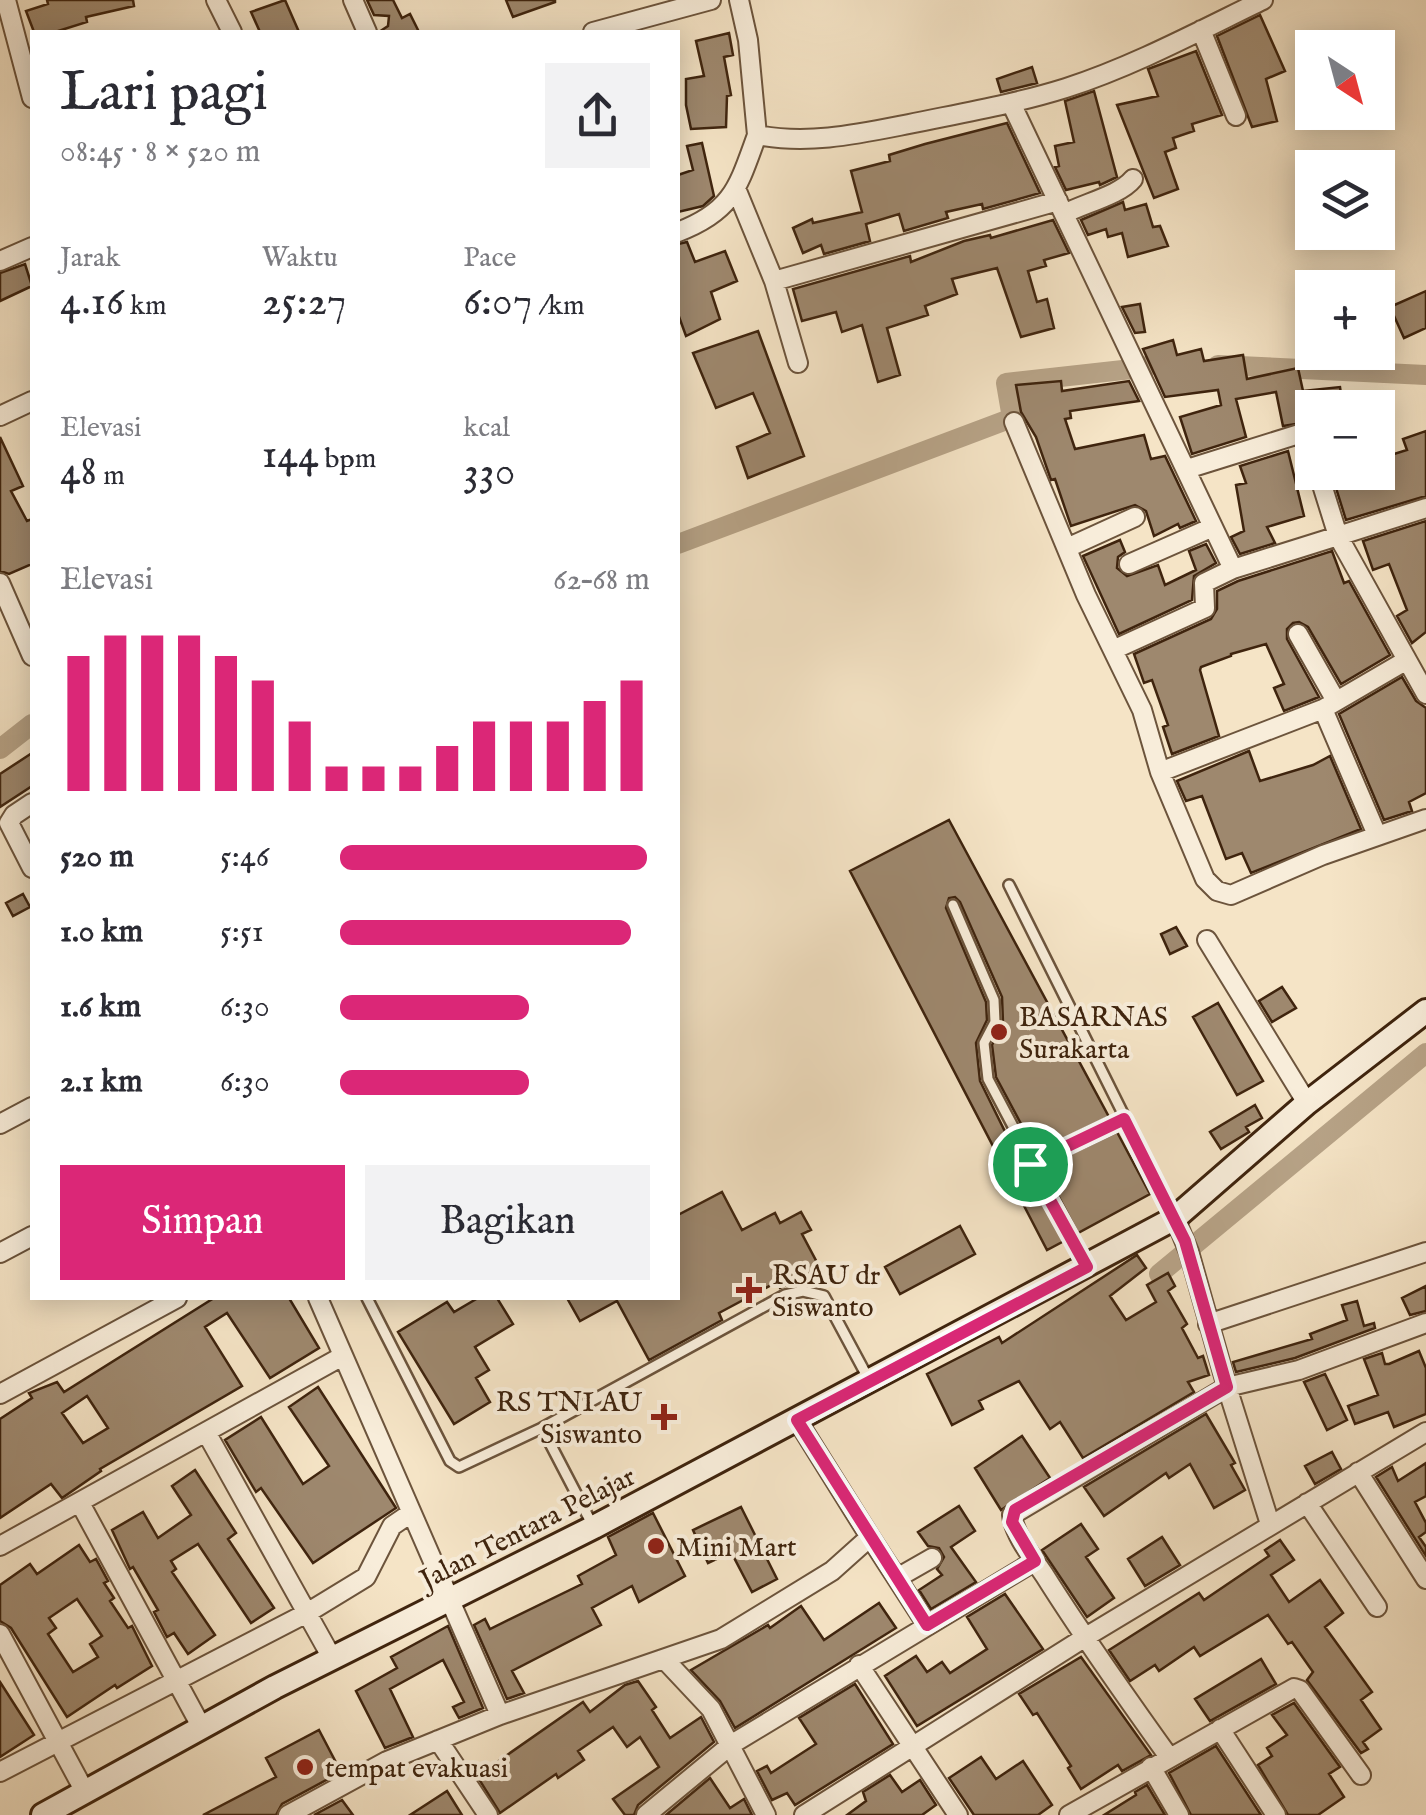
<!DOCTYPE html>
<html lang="id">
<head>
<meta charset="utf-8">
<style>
  :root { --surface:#fff; --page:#f2f2f3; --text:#2b2b33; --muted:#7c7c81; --accent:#db2777 }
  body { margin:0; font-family:"IM FELL English",serif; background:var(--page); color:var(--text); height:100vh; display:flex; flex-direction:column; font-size:38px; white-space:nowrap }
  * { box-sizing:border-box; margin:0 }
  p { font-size:32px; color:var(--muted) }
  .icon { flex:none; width:55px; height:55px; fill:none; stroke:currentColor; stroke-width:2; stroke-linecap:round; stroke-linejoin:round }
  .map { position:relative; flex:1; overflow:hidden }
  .side { position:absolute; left:30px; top:30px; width:650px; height:1270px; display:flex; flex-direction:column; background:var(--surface); border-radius:0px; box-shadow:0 5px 25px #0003 }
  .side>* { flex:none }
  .needle { width:65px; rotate:144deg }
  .tools { position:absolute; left:1295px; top:30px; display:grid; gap:20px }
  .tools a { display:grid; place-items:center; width:100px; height:100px; border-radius:0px; background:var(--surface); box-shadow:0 5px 25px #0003; font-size:50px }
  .pin { position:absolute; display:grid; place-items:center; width:85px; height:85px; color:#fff; margin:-42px; border:5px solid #fff; border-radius:50%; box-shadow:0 2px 10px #0007 }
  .round { display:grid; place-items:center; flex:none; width:105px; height:105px; border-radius:0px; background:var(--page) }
  .overview { display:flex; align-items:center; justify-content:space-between; height:170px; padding:0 30px }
  h1 { font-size:55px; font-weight:600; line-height:75px }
  .stats { display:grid; grid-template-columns:repeat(3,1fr); gap:15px; height:170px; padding:10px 30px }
  .stats div { display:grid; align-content:center }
  .stats b { font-size:42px; font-weight:600 }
  .stats small { font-size:28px; font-weight:400 }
  .stats p { font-size:28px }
  .chart { height:280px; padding:20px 30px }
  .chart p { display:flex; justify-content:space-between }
  .chart svg { width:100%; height:180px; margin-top:10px; stroke:var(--accent); stroke-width:6 }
  .button { display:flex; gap:20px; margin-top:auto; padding:20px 30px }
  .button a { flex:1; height:115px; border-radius:0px; background:var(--accent); color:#fff; font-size:40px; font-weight:600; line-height:115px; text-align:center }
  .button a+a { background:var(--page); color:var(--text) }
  ul { padding:0 30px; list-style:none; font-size:32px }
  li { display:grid; grid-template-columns:160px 120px 1fr; align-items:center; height:75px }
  li i { height:25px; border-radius:12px; background:var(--accent) }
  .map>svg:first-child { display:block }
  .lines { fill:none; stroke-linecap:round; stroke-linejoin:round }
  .canal { stroke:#b7a387; stroke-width:20 }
  .building { fill:#9e886e; stroke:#3f240e; stroke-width:2.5; fill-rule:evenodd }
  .lane-casing { stroke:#6c543c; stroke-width:14 }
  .street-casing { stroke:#6c543c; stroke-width:22 }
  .secondary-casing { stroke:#3f240e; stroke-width:28 }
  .lane { stroke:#f8edda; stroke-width:9 }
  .street { stroke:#f8edda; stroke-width:18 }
  .secondary { stroke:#f8edda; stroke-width:22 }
  .route-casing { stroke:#fff; stroke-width:20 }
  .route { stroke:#db2777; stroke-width:12 }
  .poi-dot { fill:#8f2418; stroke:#f8edda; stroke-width:4 }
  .labels { text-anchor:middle; stroke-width:8; stroke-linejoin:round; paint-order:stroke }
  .poi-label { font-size:28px; fill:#3f240e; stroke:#f8edda; text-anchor:start }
  .street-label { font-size:28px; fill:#3f240e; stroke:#f8edda }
</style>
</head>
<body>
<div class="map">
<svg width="1426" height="1815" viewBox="0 0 1426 1815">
  <rect width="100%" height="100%" fill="#f5e4c6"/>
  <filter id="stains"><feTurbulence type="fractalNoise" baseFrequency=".002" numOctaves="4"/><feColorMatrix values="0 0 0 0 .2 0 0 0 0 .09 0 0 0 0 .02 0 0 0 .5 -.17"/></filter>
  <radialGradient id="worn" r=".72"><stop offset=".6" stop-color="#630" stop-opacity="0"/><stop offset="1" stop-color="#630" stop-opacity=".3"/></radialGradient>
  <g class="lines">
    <!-- canal -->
    <path class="canal" d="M1218,365L1426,375
      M678,544L1012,418L1006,383L1141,368L1156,363L1174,364
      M0,749L32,724
      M1159,1274L1426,1053"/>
  </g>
  <!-- building -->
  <path class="building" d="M47,0H133L134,6L86,17L87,22L55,32H34L26,11L48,4Z
    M285,0L299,32H260L251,12Z
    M367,0H393L402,18L410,14L419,32H379L388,26L389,16L374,15Z
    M506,0H555V2L513,17Z
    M1260,15L1285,71L1266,79L1277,121L1252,127L1217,36Z
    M729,33L733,55L724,57L731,95L727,96L726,127L691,129L686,105V79L704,76L696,41Z
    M1196,51L1222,115L1192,124L1194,131L1173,138L1176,148L1165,152L1178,189L1154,198L1117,105L1158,96L1148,69Z
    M1032,67L1037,83L1001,92L997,79Z
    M1094,91L1117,177L1100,185L1099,182L1066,190L1055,167L1059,166L1055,146L1074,142L1065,101Z
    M1007,123L1040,193L983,209L982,204L946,212L948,218L904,231L899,214L866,224L870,241L824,254L821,245L803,253L793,228L812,219L813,223L862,212L851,171L890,161L889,155L925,144Z
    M702,143L714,196L703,206L678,212V175L693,170L687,146Z
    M1123,202L1125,210L1146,204L1153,227L1160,226L1168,246L1128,257L1122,233L1108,237L1106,229L1088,235L1081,220Z
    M1053,220L1069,253L1044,260L1046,266L1028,271L1037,302L1047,299L1054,328L1021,337L997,268L952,279L957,294L925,306L928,315L887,328L900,375L878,382L862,325L842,332L836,312L802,321L793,289L910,256L911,262L964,241L990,235L991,238Z
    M687,242L695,262L725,251L737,281L711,292L720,319L686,336L678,314V244Z
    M25,264L32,286L0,301V273Z
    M1426,291V328L1404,338L1390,307Z
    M1140,304L1145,332L1135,333L1122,307Z
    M758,331L804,456L748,478L737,447L770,433L753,393L716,408L693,353Z
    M1173,340L1177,355L1201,349L1204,361L1243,355L1247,379L1298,368L1303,391L1340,387L1343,408H1306L1309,422L1283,426L1276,392L1236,399L1246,437L1192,454L1180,417L1221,405L1218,390L1165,397L1143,349Z
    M1061,381L1062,391L1129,381L1139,401L1070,411L1071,418L1065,419L1075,449L1144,435L1151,459L1165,456L1196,521L1180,528L1178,524L1154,536L1146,511L1135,505L1071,526L1055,479L1051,480L1036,437L1021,412L1016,385Z
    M1426,431V496L1346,520L1331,472H1378V459L1407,450L1403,439Z
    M0,437L23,486L11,491L27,521L32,519V564L9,574L0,571Z
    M1288,451L1304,516L1267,527L1275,543L1240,554L1231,537L1244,531L1236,485L1246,483L1240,466Z
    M1426,521V632L1412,643L1397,616L1407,610L1389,564L1373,570L1363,541Z
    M1120,540L1125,552L1118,557L1117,568L1127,576L1158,565L1165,585L1196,570L1189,551L1206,544L1216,563L1194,576L1192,600L1119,634L1083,556Z
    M1332,551L1344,583L1349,581L1390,655L1341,684L1308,627L1299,622L1293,623L1287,629V639L1319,697L1284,711L1274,688L1284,684L1266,644L1231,654V656L1201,667L1200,670L1219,736L1172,754L1163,727L1168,725L1152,680L1144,683L1134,654L1211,619L1217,609V591L1238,581Z
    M1402,677L1416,701L1426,708V793L1409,802L1412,811L1384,820L1339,714Z
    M1249,751L1260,781L1313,765L1330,756L1361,829L1251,873L1242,853L1226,859L1202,796L1186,801L1177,781Z
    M32,753V786L0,807V774Z
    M949,820L1109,1117L1036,1152L996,1077L992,1045L1003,1023L1002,997L960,902L955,897L949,898L946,908L986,1002L987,1020L976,1043L980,1081L1023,1168L1064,1241L1047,1250L850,871Z
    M23,894L30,907L13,916L6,903Z
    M1176,927L1187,946L1170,954L1161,934Z
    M1282,987L1296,1008L1272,1022L1259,1001Z
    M1218,1003L1263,1081L1237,1095L1193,1017Z
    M1255,1105L1262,1118L1246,1127L1249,1132L1221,1149L1210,1132Z
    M1117,1132L1150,1194L1078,1233L1043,1167Z
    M722,1192L742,1230L775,1213L780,1223L801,1212L811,1230L802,1234L821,1270L780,1288L777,1282L719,1313L722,1320L649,1360L617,1301L580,1321L567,1298H678V1215Z
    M960,1226L975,1254L900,1294L885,1267Z
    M1137,1255L1146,1268L1110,1296L1126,1320L1156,1302L1147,1285L1168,1273L1175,1286L1168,1291L1187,1324L1182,1328L1198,1358L1203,1356L1209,1375L1188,1382L1194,1392L1083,1458L1060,1422L1050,1429L1019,1381L979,1401L983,1409L952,1425L927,1374L999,1337L1002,1343Z
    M1426,1286V1311L1410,1315L1402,1298Z
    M214,1298H289L319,1348L270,1378L227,1313L205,1327L242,1386L100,1469L101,1471L62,1498L51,1484L0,1518V1419L32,1398L29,1393L57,1382L64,1392ZM87,1396L108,1428L83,1443L62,1413Z
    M478,1298H497L513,1324L475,1347L489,1370L476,1378L490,1402L454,1424L398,1332L447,1302L454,1312Z
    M1357,1301L1364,1326L1374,1323L1375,1328L1295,1358L1236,1372L1233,1362L1312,1339L1310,1334L1347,1320L1342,1305Z
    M1419,1351L1426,1368V1414L1394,1427L1388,1412L1355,1424L1348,1406L1378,1395L1364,1359L1382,1353L1385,1364H1389Z
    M1325,1374L1347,1420L1327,1430L1304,1382Z
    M318,1387L396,1508L313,1563L261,1488L256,1492L225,1440L261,1417L303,1484L329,1466L289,1407Z
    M1206,1414L1235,1463L1231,1465L1245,1490L1214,1508L1190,1464L1169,1478L1166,1473L1104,1516L1084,1487Z
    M1022,1436L1050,1478L1001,1510L975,1468Z
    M1332,1452L1341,1469L1315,1484L1305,1466Z
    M1426,1463V1496L1415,1502L1426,1523V1532L1419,1537L1426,1547V1556L1376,1477L1392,1467L1398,1481Z
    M195,1470L236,1533L228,1539L274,1608L251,1623L198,1544L171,1561L176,1569L172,1572L215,1635L188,1654L174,1633L167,1637L154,1612L158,1610L133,1567L130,1569L112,1530L143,1512L158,1538L191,1515L172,1486Z
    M959,1506L975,1531L951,1547L976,1582L931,1609L919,1590L942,1575L937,1569L944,1557L939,1548L928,1546L918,1532Z
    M741,1507L777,1579L752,1592L731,1552L708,1563L693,1530Z
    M653,1513L685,1576L639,1602L632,1586L592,1608L601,1625L512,1671L524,1693L507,1699L474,1625L485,1619L490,1629L582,1584L578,1576L616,1555L608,1537Z
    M1081,1524L1098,1549L1086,1557L1114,1598L1087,1617L1042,1550Z
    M1162,1537L1180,1565L1145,1586L1128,1559Z
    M1280,1540L1294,1560L1271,1575L1289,1602L1320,1580L1343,1613L1325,1627L1372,1692L1361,1700L1381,1729L1363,1742L1368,1749L1361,1753L1307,1680L1313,1672L1292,1642L1288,1644L1268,1615L1200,1656L1194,1647L1159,1671L1155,1665L1130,1681L1109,1650L1199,1593L1204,1600L1269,1556L1265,1550Z
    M79,1545L90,1562L96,1559L108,1581L104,1583L114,1598L110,1601L128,1628L132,1626L152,1666L117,1688L115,1685L67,1717L11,1628L0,1621V1585L30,1564L37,1574ZM77,1599L102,1636L90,1644L98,1657L73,1672L48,1634L56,1628L49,1618Z
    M1005,1594L1043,1649L917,1726L885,1676L916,1656L927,1672L942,1662L950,1673L987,1649L967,1617Z
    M879,1603L896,1628L735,1728L720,1701L691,1670L768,1625L770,1628L801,1606L824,1640Z
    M448,1626L483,1708L459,1718L453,1707L464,1702L443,1660L390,1689L413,1737L385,1748L356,1691L397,1668L391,1657Z
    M1081,1657L1151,1755L1122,1771L1118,1765L1081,1789L1068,1768L1071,1766L1037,1713L1033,1715L1019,1694Z
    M1261,1659L1276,1684L1210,1721L1195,1699Z
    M638,1681L656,1707L652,1710L670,1738L701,1717L714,1742L638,1805L634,1815H625L613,1799L659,1767L640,1737L627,1747L613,1727L578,1751L584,1760L558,1778L556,1774L500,1813L477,1776L583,1702L590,1712L625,1685Z
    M0,1682L34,1735L0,1757Z
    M855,1684L893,1744L795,1805L787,1793L772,1800L757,1771L767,1766L771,1773L816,1744L799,1718Z
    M1294,1703L1340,1767L1329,1774L1344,1797L1318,1815H1288L1258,1765L1272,1756L1267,1748L1287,1735L1272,1715Z
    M319,1730L341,1772L282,1804L276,1815H203L276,1777L266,1758Z
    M1216,1746L1261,1815H1191L1169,1773Z
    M981,1757L996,1779L1023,1761L1052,1805L1038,1815H974L949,1778Z
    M890,1775L902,1792L920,1780L936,1805L922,1815H847L866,1801L863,1792Z
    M710,1778L730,1808L744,1799L752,1815H666Z
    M1147,1785L1165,1815H1104L1136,1795L1135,1792Z
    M447,1791L462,1815H410Z
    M342,1800L353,1815H314Z"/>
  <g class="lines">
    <defs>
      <path id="lane" d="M1009,885L1175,1218
        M953,905L994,1000L995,1022L984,1043L988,1079L1086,1265
        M1030,1164L1124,1119
        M367,1298L450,1461L459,1467L542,1428
        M592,1524L542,1428L785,1295L803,1291L824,1296L868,1378"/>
      <path id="street" d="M6,0L32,98
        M216,0L232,32
        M353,0L367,32
        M739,0L748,40L757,135C809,145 858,134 909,124C962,113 1015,104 1066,88C1134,66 1199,31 1263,0
        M1201,30L1236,116
        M593,32L711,0
        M1011,103L1233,569L1338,536L1426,694
        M737,191L774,281L1058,201
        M1064,214C1085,203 1120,195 1133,179
        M678,232C733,211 738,187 757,135
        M0,261L32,247
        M774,281L798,363
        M0,416L32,401
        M1014,422L1086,595L1142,710L1160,772L1205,879L1217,891L1231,895L1323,855L1426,819
        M1187,469L1299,434L1308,440L1312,454
        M1318,472L1338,536L1426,508
        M1067,548L1135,517
        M1129,564L1213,527
        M0,583L32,656
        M1298,634L1336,701
        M1113,650L1205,608L1204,583L1233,569
        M1323,709L1377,835
        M1160,772L1323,709L1407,660
        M32,803L14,815L9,823L32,868
        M1207,940L1307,1103
        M0,1124L32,1107
        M1175,1218L1189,1252L1227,1387L1270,1524
        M0,1253L32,1236
        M318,1298L500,1715
        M1208,1324L1426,1252
        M0,1394L177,1298
        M206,1432L332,1658
        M1358,1472L1426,1579
        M80,1503L202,1728
        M1307,1503L1377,1607
        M870,1537L927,1625
        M0,1546L341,1357
        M897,1578L932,1558
        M0,1634L85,1792
        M665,1660L711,1709L766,1815
        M859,1665L958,1815
        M1220,1729L1276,1815
        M438,1740L488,1815
        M1169,1757C1126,1697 1084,1638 1045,1576C1033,1558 1014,1535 1012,1515L1227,1387L1299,1370L1426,1323
        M1151,1767L1179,1815
        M0,1772L307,1613L366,1577L392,1526L411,1513
        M288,1815L387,1761L500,1715L721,1639L832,1571L870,1537L797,1420
        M646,1815L732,1744L1035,1561
        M804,1815L1084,1638L1426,1432
        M1069,1815L1294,1688L1300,1690L1361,1775"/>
      <path id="secondary" d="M43,1815L275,1687L594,1527L1175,1218L1307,1103L1426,1011"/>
    </defs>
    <!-- lane casing -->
    <use href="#lane" class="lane-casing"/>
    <!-- street casing -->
    <use href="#street" class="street-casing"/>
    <!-- secondary casing -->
    <use href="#secondary" class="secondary-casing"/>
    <!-- lane -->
    <use href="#lane" class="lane"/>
    <!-- street -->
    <use href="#street" class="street"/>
    <!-- secondary -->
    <use href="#secondary" class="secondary"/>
  </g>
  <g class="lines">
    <defs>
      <path id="route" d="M1124,1119L1185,1241L1227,1387L1015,1510L1012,1522L1035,1561L927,1625L797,1420L1087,1267L1030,1164Z"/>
    </defs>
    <!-- route casing -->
    <use href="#route" class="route-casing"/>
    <!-- route -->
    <use href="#route" class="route"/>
  </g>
  <!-- markers -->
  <g class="poi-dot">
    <circle cx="999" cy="1032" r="10"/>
    <path d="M744 1275h10v10h10v10h-10v10h-10v-10h-10v-10h10z"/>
    <path d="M659 1402h10v10h10v10h-10v10h-10v-10h-10v-10h10z"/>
    <circle cx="656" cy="1546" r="10"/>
    <circle cx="305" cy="1767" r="10"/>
  </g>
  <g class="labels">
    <!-- poi labels -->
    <g class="poi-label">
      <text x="1019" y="1026">BASARNAS<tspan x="1019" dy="32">Surakarta</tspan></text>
      <text x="772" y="1284">RSAU dr<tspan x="772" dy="32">Siswanto</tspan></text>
      <text x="642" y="1411" text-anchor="end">RS TNI AU<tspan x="642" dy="32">Siswanto</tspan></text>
      <text x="676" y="1556">Mini Mart</text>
      <text x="325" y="1777">tempat evakuasi</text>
    </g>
    <!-- street labels -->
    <g class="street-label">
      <text transform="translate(527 1527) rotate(-27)" y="10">Jalan Tentara Pelajar</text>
    </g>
  </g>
  <rect width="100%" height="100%" filter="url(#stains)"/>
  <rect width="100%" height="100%" fill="url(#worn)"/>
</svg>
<div class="tools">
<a><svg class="needle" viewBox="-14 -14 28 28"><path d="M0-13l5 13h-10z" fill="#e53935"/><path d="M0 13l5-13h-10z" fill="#7c7c81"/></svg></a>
<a><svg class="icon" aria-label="layers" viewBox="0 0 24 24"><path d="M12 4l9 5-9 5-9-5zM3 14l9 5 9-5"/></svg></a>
<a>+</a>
<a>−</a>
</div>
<div class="pin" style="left:1030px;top:1164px;background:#1e9e55"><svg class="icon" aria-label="arrive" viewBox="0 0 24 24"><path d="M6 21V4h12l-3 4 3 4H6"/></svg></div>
<section class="side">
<div class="overview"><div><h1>Lari pagi</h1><p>08:45 · 8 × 520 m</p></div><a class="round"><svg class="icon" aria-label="share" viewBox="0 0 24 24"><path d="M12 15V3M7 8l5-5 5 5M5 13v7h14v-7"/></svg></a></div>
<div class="stats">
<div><p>Jarak</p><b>4.16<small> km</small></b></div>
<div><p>Waktu</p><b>25:27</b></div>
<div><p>Pace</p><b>6:07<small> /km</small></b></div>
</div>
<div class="stats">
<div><p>Elevasi</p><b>48<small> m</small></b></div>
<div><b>144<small> bpm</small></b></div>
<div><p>kcal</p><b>330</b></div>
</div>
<div class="chart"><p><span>Elevasi</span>62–68 m</p>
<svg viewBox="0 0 160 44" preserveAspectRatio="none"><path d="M5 44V11M15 44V6M25 44V6M35 44V6M45 44V11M55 44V17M65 44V27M75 44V38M85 44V38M95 44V38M105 44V33M115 44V27M125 44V27M135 44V27M145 44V22M155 44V17"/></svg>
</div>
<ul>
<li><b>520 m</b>5:46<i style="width:99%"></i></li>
<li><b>1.0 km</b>5:51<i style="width:94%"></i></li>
<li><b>1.6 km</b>6:30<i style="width:61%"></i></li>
<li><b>2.1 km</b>6:30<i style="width:61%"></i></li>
</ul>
<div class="button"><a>Simpan</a><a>Bagikan</a></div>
</section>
</div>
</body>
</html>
